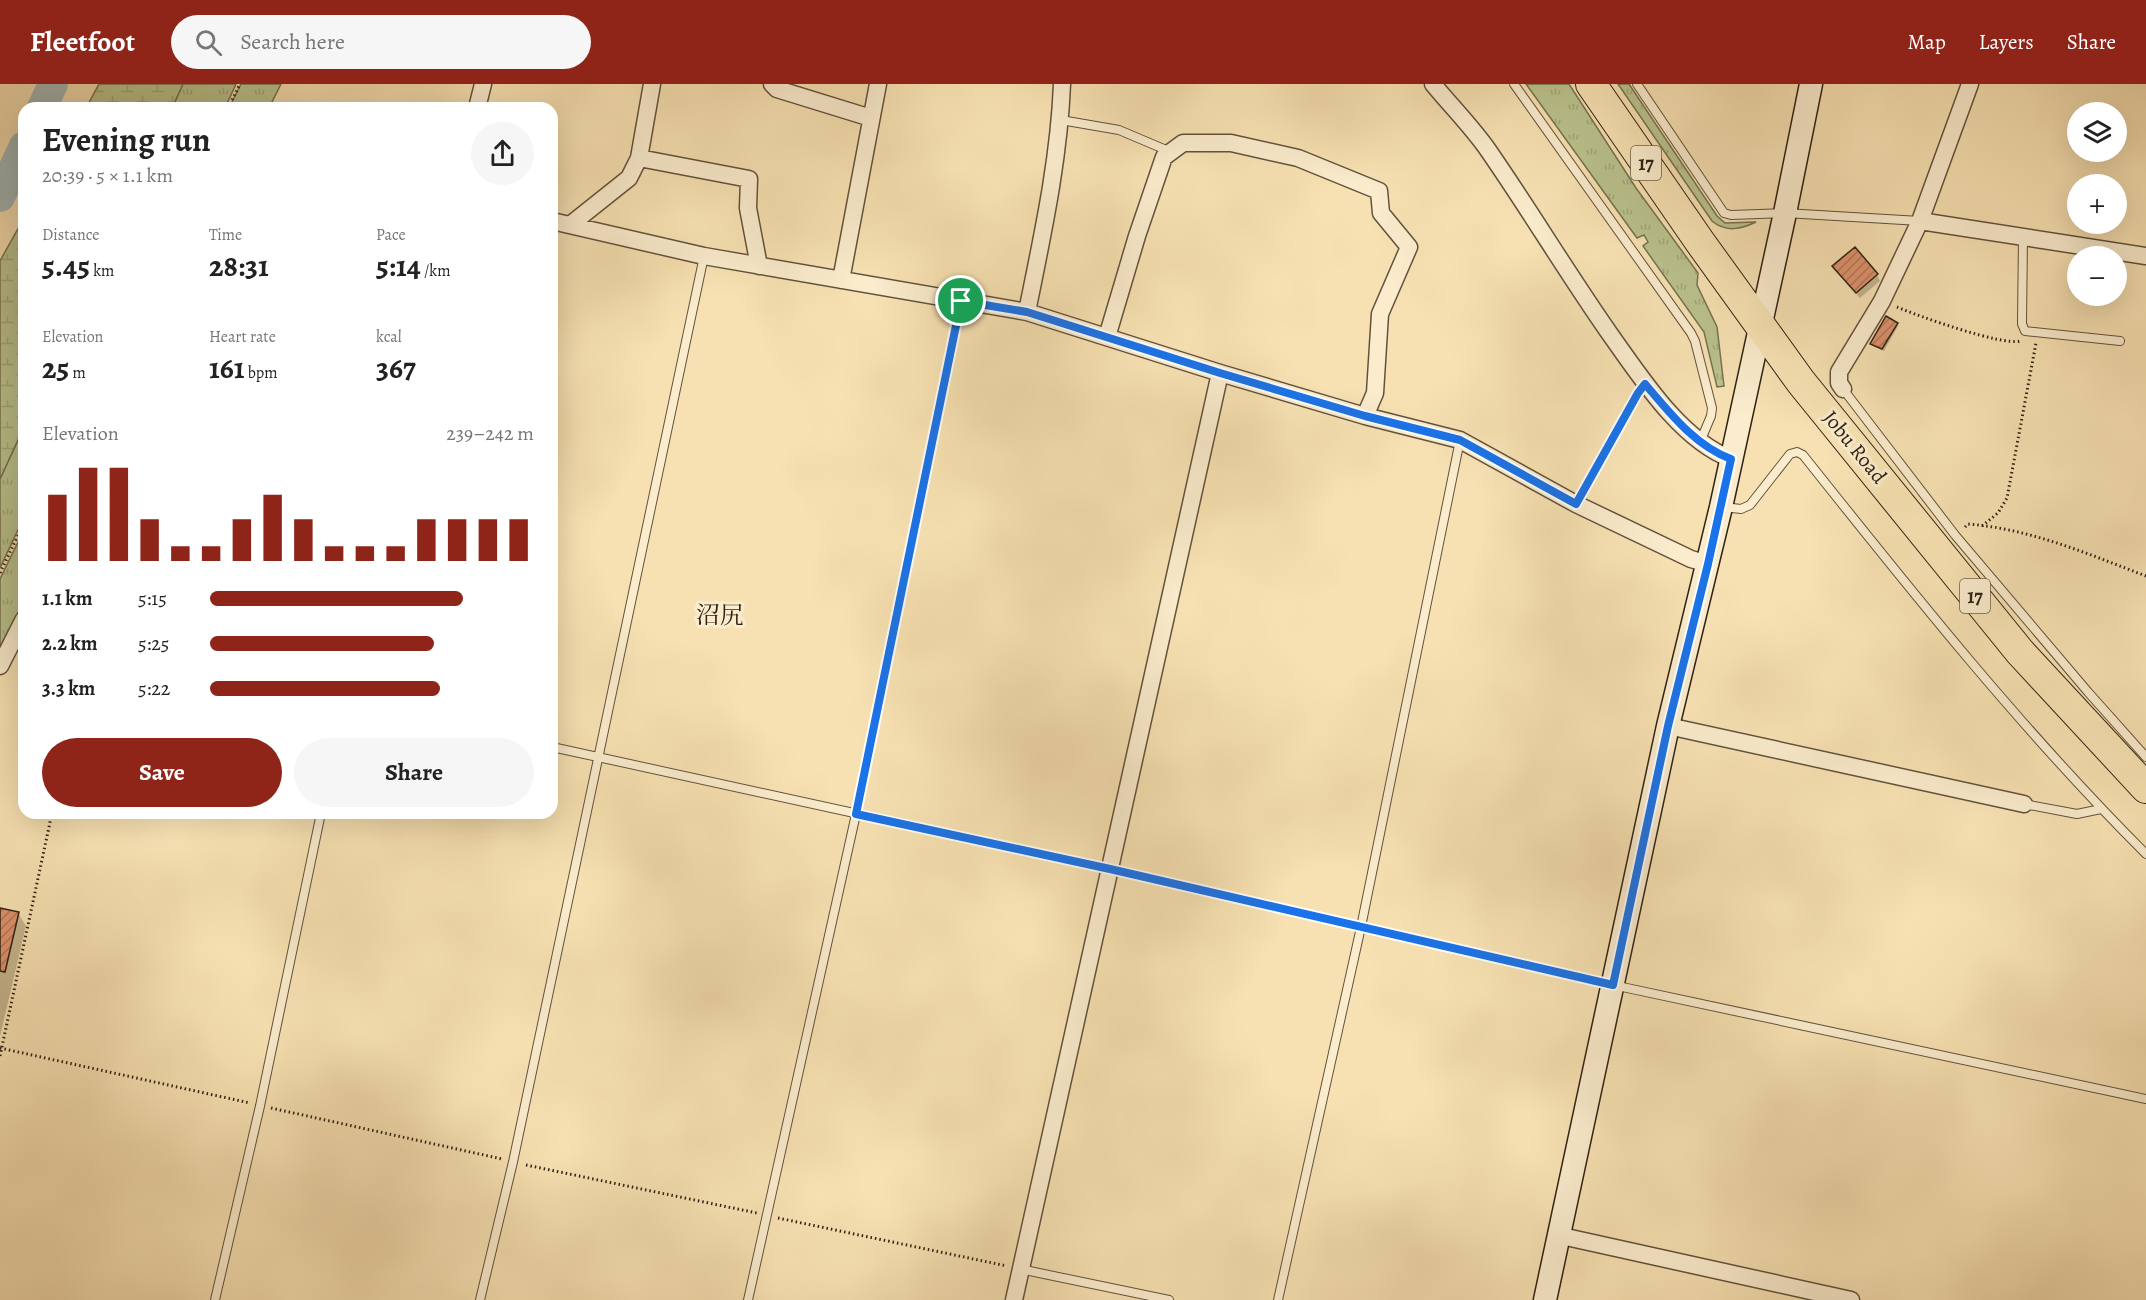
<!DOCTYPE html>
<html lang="en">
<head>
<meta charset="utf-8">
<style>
  :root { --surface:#fff; --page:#f6f6f6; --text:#222; --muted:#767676; --accent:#8f2418 }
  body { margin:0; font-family:Alegreya,"Noto Serif JP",serif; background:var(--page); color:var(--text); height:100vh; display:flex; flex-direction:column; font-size:22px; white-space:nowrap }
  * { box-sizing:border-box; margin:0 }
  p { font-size:20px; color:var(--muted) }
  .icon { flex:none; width:33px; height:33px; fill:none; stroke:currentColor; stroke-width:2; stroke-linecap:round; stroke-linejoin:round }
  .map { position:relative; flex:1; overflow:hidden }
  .sheet { position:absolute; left:18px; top:18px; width:540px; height:717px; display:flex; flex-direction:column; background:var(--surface); border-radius:18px; box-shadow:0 6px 24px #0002 }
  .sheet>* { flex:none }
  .tools { position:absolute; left:2067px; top:18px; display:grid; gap:12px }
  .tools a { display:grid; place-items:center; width:60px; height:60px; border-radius:50%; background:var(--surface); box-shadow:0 6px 24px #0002; font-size:30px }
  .pin { position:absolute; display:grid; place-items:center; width:51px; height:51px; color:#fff; margin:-26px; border:3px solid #fff; border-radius:50%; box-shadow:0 2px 6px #0007 }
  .round { display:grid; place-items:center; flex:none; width:63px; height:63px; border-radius:32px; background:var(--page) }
  .overview { display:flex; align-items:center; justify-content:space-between; height:102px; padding:0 24px }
  h1 { font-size:33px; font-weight:700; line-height:45px }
  .stats { display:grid; grid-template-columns:repeat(3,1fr); gap:9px; height:102px; padding:6px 24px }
  .stats div { display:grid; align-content:center }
  .stats b { font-size:30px; font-weight:700 }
  .stats small { font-size:16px; font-weight:400 }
  .stats p { font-size:16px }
  .chart { height:168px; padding:12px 24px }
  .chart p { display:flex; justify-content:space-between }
  .chart svg { width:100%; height:108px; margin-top:6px; stroke:var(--accent); stroke-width:6 }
  .cta { display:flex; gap:12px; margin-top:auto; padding:12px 24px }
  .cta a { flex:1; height:69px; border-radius:36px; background:var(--accent); color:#fff; font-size:24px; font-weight:700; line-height:69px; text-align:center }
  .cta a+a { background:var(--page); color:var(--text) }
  ul { padding:0 24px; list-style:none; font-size:20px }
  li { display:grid; grid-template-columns:96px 72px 1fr; align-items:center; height:45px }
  li i { height:15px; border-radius:8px; background:var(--accent) }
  header { display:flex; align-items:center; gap:36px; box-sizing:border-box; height:84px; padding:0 30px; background:var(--accent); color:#fff }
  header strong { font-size:28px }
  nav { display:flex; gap:33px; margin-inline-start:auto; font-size:21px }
  .search { width:420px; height:54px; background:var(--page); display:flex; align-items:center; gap:15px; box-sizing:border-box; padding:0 21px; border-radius:33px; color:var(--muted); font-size:22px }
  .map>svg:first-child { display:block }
  .grass { fill:url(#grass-tufts); stroke:#757251; stroke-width:1.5 }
  .wetland { fill:url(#wetland-marsh); stroke:#757251; stroke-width:1.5 }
  .shadow { fill:#0003 }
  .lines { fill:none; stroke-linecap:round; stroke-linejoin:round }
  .river { stroke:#a3bab9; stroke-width:30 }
  .building { fill:url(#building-hatch); stroke:#302214; stroke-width:1.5 }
  .lane-casing { stroke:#62523c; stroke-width:10 }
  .street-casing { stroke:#62523c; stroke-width:19 }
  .secondary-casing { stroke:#302214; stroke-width:25 }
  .highway-casing { stroke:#302214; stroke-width:32 }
  .path { stroke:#302214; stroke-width:3; stroke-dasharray:1.5 3; stroke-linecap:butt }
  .lane { stroke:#faeccd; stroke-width:8 }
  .street { stroke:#faeccd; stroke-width:16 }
  .secondary { stroke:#faeccd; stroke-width:22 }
  .highway { stroke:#f7e1b2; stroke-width:30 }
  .route-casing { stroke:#fff; stroke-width:12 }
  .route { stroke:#1a73e8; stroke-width:8 }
  .labels { text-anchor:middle; stroke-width:6; stroke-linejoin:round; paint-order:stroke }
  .shield { fill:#faeccd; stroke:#6d5f4c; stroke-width:1.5 }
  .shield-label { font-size:20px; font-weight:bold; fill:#302214 }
  .street-label { font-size:21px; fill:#302214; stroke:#faeccd }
  .quarter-label { font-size:24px; fill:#302214; stroke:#faeccd }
</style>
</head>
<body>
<header>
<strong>Fleetfoot</strong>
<div class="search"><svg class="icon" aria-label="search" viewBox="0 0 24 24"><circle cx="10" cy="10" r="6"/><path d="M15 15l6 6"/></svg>Search here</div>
<nav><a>Map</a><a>Layers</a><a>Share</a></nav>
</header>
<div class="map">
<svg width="2146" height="1216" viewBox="0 0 2146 1216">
  <defs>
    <pattern id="grass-tufts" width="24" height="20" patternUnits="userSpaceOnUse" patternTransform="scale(1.5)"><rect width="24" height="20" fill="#bac38e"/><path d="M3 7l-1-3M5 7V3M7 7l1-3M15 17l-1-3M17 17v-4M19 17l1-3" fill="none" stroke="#a0a77a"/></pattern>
    <pattern id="wetland-marsh" width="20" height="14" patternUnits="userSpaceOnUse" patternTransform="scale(1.5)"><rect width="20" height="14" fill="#bac38e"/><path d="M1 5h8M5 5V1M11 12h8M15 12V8" fill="none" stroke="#a0a77a"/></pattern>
    <pattern id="building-hatch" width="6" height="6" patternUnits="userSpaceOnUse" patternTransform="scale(1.5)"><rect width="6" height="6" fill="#dd926d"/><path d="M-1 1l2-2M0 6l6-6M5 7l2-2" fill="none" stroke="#b47758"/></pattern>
  </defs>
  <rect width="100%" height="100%" fill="#f7e1b2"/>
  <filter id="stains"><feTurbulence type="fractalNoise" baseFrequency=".00333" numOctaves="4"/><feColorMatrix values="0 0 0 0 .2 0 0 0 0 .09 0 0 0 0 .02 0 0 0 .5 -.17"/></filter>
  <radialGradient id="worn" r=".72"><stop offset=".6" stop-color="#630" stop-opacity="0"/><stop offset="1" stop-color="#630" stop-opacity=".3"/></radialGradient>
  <!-- grass -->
  <path class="grass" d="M183,0H236L225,24H172Z
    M241,0H281L269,24H229Z
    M1526,0H1569L1636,104L1698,189L1697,201L1717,243L1724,302L1717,303L1704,248L1643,162L1648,158L1644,151L1637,154Z
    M1618,0H1629L1717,132L1725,139L1756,138C1741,145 1726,149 1712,137Z
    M24,343V433L0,484V395Z
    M24,446V522L0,567V495Z"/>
  <!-- wetland -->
  <path class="wetland" d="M99,0H183L172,24H86Z
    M24,134V343L0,395V177Z"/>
  <!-- shadow -->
  <path class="shadow" d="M1838,188L1877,191L1880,197L1860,214Z
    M1896,240L1898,242L1884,267L1873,262L1872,260Z
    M0,826L18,829L26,842L0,952Z"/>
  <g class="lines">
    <!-- river -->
    <path class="river" d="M42,24L53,0
      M0,113L24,62"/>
  </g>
  <!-- building -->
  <path class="building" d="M1855,163L1878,190L1856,209L1832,182Z
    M1886,232L1898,239L1882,265L1870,260Z
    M0,824L19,828L5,888L0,887Z"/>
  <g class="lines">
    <defs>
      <path id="lane" d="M1514,0L1691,249L1695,257L1712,324L1711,332L1700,358
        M1637,0L1724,129L1731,131L1785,129L1920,137
        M1061,36L1119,46L1171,68
        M2023,153L2022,240L2025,247L2120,257
        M1843,305L1955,451L2088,608L2146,673
        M1576,420L1638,309L1645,300
        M1723,423L1741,425L1750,421L1790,370L1797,368L1803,371C1912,508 2022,646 2146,770
        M552,663L1110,785L1613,901L2146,1015
        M2024,720L2077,730L2101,725
        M1020,1185L1169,1216
        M215,1216L260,1022L321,729
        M480,1216L513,1078L704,172
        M748,1216L856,730L961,217
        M1278,1216L1361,843L1460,356"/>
      <path id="street" d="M772,0L777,5L871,34
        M1433,0C1451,22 1472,43 1488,66C1531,128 1569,192 1612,253C1642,295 1681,356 1731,375
        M477,24L483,0
        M639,74L749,95L748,124L759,182
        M552,137L704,172L1027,228L1220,289L1365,332L1460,356L1576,420L1691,475L1708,480
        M1920,137L2146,172
        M570,141L629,94L639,74L652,0
        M841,196L878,0
        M1027,228C1042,153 1059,77 1062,0
        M1107,253L1137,152L1164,73L1183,59H1231L1298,74L1379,107L1381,129L1409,163L1380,230L1375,309L1365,332
        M1843,305L1839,299V288L1882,217L1920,137L1970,0
        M0,582L24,535
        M1668,642L2024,720
        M1557,1151L1851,1216
        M1014,1216L1220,289"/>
      <path id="secondary" d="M1545,1216L1668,642L1721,423L1785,129L1811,0"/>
      <path id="highway" d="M1591,0L1700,158L1801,298L2020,568L2146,704"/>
    </defs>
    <!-- lane casing -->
    <use href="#lane" class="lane-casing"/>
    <!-- street casing -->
    <use href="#street" class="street-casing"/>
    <!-- secondary casing -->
    <use href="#secondary" class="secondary-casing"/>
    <!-- highway casing -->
    <use href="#highway" class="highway-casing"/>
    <!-- path -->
    <path class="path" d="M228,24L240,0
      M1897,223C1918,232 2002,262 2020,257
      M1982,442L1998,429L2007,414L2036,259
      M1965,443L1968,440C2031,445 2088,470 2146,492
      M0,489L24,439
      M0,964L250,1019
      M0,972L52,729
      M271,1024L502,1075
      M526,1081L757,1129
      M778,1134L1007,1182"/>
    <!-- lane -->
    <use href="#lane" class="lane"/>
    <!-- street -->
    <use href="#street" class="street"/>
    <!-- secondary -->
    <use href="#secondary" class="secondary"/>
    <!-- highway -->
    <use href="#highway" class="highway"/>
  </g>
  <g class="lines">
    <defs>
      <path id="route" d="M961,217L1027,228L1220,289L1365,332L1460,356L1576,420L1638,309L1645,300C1669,328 1695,362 1731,375L1708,480L1668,642L1613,901L1110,785L856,730Z"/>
    </defs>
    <!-- route casing -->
    <use href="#route" class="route-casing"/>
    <!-- route -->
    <use href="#route" class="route"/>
  </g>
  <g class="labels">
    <!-- shield labels -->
    <g class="shield">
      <rect x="1631" y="62" width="30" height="34" rx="4.5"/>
      <rect x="1960" y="495" width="30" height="34" rx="4.5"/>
    </g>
    <g class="shield-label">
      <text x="1646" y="86">17</text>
      <text x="1975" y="519">17</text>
    </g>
    <!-- street labels -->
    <g class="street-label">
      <text transform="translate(1855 363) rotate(51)" y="7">Jobu Road</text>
    </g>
    <!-- quarter labels -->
    <g class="quarter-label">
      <text x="720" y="539">沼尻</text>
    </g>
  </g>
  <rect width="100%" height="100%" filter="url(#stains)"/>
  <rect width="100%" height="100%" fill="url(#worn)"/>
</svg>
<div class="tools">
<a><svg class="icon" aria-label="layers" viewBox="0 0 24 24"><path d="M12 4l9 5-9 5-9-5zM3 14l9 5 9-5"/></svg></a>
<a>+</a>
<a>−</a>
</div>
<div class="pin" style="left:961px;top:217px;background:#1e9e55"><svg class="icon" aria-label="arrive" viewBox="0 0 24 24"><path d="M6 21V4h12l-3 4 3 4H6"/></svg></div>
<section class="sheet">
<div class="overview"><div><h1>Evening run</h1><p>20:39 · 5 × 1.1 km</p></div><a class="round"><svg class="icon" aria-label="share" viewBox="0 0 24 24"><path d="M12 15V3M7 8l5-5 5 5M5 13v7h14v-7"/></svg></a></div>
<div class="stats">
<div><p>Distance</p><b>5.45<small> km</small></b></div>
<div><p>Time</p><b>28:31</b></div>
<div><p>Pace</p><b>5:14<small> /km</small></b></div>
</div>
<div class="stats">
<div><p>Elevation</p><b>25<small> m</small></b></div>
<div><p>Heart rate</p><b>161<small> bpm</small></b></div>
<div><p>kcal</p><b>367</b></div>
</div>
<div class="chart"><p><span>Elevation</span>239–242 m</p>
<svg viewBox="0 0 160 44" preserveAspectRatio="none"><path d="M5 44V17M15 44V6M25 44V6M35 44V27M45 44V38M55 44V38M65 44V27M75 44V17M85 44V27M95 44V38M105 44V38M115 44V38M125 44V27M135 44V27M145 44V27M155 44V27"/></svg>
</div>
<ul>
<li><b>1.1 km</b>5:15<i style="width:78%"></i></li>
<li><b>2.2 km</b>5:25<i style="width:69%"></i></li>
<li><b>3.3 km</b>5:22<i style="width:71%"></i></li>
</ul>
<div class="cta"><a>Save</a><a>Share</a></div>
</section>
</div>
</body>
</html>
